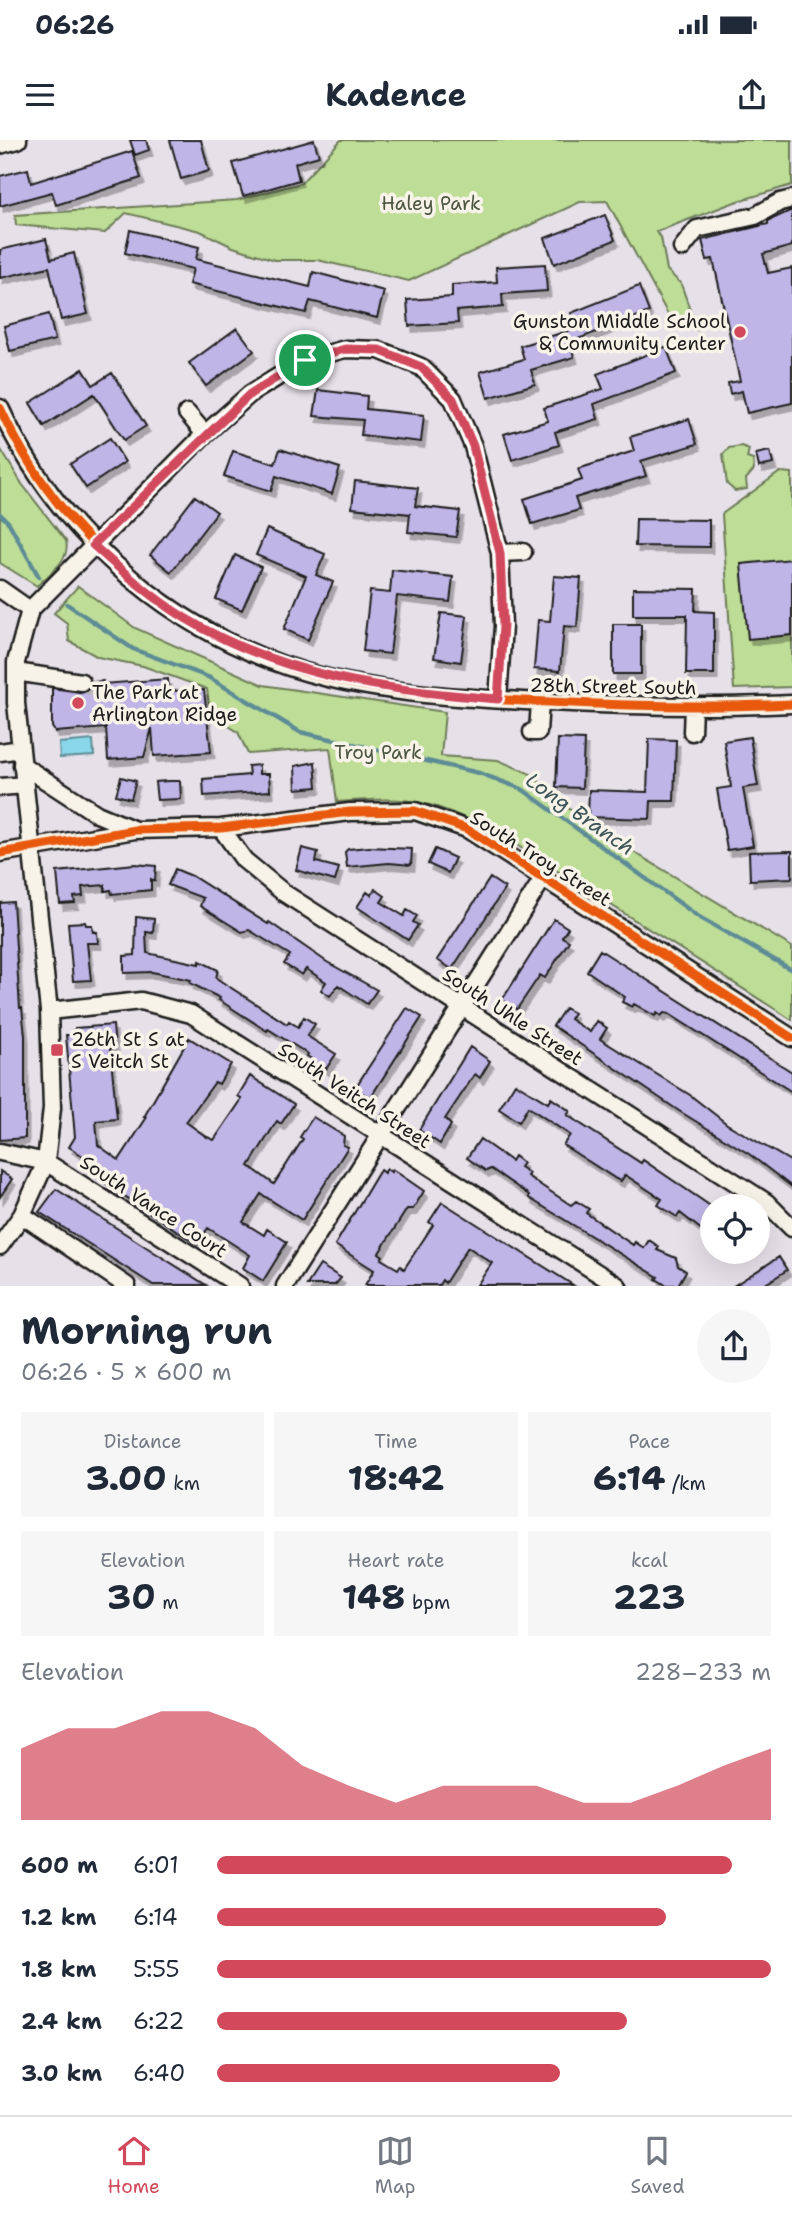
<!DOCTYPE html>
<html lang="en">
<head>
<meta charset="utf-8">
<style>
  :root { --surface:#fff; --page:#f6f6f7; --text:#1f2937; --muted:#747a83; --line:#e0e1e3; --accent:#d1495b }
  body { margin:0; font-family:"Shantell Sans",sans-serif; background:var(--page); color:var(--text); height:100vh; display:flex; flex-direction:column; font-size:26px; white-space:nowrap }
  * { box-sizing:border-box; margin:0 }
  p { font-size:23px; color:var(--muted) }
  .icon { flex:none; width:38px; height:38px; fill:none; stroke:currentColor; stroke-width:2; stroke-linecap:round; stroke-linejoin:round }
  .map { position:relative; height:1146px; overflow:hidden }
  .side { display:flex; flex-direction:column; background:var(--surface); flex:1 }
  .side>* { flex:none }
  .tools { position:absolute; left:700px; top:1054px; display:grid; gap:14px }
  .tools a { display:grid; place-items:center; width:70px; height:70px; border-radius:50%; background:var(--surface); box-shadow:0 7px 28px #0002; font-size:35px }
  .pin { position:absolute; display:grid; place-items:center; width:60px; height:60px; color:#fff; margin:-30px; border:4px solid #fff; border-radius:50%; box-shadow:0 2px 7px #0007 }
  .round { display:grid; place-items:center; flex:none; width:74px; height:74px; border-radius:37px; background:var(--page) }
  .overview { display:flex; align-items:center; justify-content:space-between; height:119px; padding:0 21px }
  h1 { font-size:38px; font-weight:700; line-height:52px }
  .figures { display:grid; grid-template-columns:repeat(3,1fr); gap:10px; height:119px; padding:7px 21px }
  .figures div { display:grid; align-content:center; border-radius:0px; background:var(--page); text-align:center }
  .figures b { font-size:35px; font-weight:700 }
  .figures small { font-size:19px; font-weight:400 }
  .figures p { font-size:19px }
  .chart { height:196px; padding:14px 21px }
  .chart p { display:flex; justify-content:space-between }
  .chart svg { width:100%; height:126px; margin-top:7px; fill:var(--accent); opacity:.7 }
  ul { padding:0 21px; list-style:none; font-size:23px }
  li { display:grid; grid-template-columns:112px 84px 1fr; align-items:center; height:52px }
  li i { height:18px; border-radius:9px; background:var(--accent) }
  .status { display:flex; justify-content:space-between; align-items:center; height:49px; padding:0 35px; background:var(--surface); direction:ltr }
  .status svg { height:19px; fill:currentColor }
  header { display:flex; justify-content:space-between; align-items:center; height:91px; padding:0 21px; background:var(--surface); font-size:32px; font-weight:700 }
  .dock { display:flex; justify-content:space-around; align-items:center; height:98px; border-top:2px solid var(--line); background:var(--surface); font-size:19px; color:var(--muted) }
  .dock a { display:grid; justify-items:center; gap:4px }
  .dock .current { color:var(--accent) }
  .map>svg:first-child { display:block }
  .green { fill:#bedd96; stroke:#6d7c59; stroke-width:2 }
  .water { fill:#89d7e8; stroke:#5d8c96; stroke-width:2 }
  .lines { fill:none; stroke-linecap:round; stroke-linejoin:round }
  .stream { stroke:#5d8c96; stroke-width:4.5 }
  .building { fill:#bfb5e7; stroke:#1c1c1c; stroke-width:2; filter:url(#shadow) }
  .minor-tunnel { stroke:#beb9bf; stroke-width:16; stroke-dasharray:16 8; stroke-linecap:butt }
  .minor-casing { stroke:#1c1c1c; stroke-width:21 }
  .minor { stroke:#f7f3e8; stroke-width:16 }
  .cycleway-casing { stroke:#f7f3e8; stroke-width:13 }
  .cycleway { stroke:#e8590c; stroke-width:9 }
  .route-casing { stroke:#fff; stroke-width:14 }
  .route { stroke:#d1495b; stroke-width:9 }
  .poi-dot { fill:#d1495b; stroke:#f7f3e8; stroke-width:2.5 }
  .labels { text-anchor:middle; stroke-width:7; stroke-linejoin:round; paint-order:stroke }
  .park-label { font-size:19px; fill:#4d5641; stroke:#f7f3e8 }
  .poi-label { font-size:19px; fill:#1c1c1c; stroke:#f7f3e8; text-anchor:start }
  .street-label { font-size:19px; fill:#1c1c1c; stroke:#f7f3e8 }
  .water-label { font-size:21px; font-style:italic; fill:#3d5459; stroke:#f7f3e8 }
</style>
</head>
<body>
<div class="status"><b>06:26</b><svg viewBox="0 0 49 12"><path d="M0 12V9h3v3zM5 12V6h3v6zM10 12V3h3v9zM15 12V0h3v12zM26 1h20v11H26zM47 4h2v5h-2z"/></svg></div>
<header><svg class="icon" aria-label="menu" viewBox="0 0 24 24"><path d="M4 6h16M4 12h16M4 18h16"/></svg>Kadence<svg class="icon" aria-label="share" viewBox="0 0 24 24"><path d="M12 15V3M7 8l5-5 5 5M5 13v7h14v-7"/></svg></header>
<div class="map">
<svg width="792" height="1146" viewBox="0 0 792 1146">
  <defs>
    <filter id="shadow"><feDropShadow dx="3.5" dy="6" stdDeviation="0" flood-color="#0004"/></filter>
  </defs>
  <rect width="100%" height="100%" fill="#e6e0e8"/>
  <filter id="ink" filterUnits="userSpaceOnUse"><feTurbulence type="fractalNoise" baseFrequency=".0143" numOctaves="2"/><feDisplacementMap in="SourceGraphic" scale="14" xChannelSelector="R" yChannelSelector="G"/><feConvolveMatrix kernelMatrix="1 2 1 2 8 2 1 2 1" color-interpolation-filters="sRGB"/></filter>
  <g filter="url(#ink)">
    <!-- green -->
    <path class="green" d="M341,0H792V45L735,62L656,92L661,97L667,130L681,144L697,190L672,182L607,61L580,62L409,141L317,120H275L233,107L200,91L126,73L105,93L16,85L15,75L237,60L301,43Z
      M741,306L749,309L747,318L753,320L754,330L746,339L747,349L735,351L727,344L723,314L729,308Z
      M0,308L22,344L66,401C71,420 50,433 37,446L0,423Z
      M780,332L792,333V547L734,549L722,374Z
      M78,446L135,488L263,545L445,572L441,616L498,620L531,634L568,668L602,693L792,807V880L504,697C432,661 418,655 337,662L330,608L248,614L238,592L210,574L207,549L143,526L98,517L69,501L67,483L54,473Z"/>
    <!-- water -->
    <path class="water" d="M93,600L94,616L60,618L59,603Z"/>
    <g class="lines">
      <!-- stream -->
      <path class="stream" d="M0,374L9,383L39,437
        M67,464L133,509L208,537L300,592L479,633L522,649L699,777L792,830"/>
    </g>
    <!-- building -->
    <path class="building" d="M130,0H146L149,10L135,15Z
      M170,0H201L209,31L181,39Z
      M314,0L319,16L295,23L299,40L243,56L233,23Z
      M132,11L141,38L56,65L52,52L0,66V36L28,29L31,43Z
      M792,70V106L763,114L768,133L792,128V263L747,273L742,251L730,254L728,243L740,241L713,119L707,120L702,100L768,84V81Z
      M605,75L615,100L554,124L545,98Z
      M130,90L199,107L196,119L310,147L313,132L384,151L377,178L310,161L306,173L189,144L193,129L125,113Z
      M46,99L51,119L74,113L88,174L61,180L49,127L0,138V110Z
      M545,124L547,151L502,154L503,167L457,171L458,183L409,186L407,160L452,157V145L497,142L496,127Z
      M639,146L649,172L570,202L574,217L531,230L535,244L488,258L480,232L524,219L520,206L577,188L571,173Z
      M49,174L55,200L10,211L4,186Z
      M237,188L254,211L206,246L189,223Z
      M666,207L676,233L594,264L598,279L555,292L559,305L512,320L504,294L548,281L544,268L603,249L597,234Z
      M83,229L93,245L112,233L146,286L124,300L94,254L44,286L30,263Z
      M318,250L367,256L366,269L424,275L421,302L361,295L363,280L314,276Z
      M689,279L697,304L641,321L646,336L575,358L579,370L532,384L524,359L582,340L578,329L634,311L630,297Z
      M110,298L125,322L86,348L70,324Z
      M280,309L340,328L332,354L276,336L271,351L224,336L233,311L275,324Z
      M770,311L773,324L759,327L756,314Z
      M355,341L418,348L415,366L460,371L456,397L408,392L410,374L352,368Z
      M195,356L217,372L171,432L150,415Z
      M636,379L709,380V407L635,406Z
      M267,389L325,414L316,435L333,442L308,500L284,489L306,436L256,415Z
      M235,415L261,427L242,470L216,459Z
      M792,419V495L748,499L741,424Z
      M392,430L453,437L450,462L397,456L390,514L363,511L370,451L390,453Z
      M554,436L581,438L577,487L564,486L560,531L534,529L538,480L550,481Z
      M633,448L696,449L695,471L714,472V534H686L687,475H633Z
      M441,473L467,476L461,522L434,518Z
      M613,484H641V534H613Z
      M168,539L169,551L204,550L211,612L154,616L152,588L144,617L108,620L106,588L55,592L52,587V548L80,552L89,549L91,542L103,541V544Z
      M750,597L758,646L743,648L753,706L727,710L717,649L731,647L724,601Z
      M558,599L584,600L582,648L556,647Z
      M649,599L676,600L674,661H651L650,679L588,677L589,650L647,652Z
      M315,622L317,647L296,649L295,626Z
      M259,625V634H269L270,651L204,656L203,639L249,635L248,626Z
      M121,637L136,641L131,659L116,655Z
      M168,641H180L181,659L157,660L155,642Z
      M369,707L412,709L411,725L389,723L347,727L345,712L348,709Z
      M302,708L318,712L316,722L339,728L335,741L296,730Z
      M435,709L455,718L448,733L428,724Z
      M792,711V738L750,740L749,712Z
      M135,724L156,726L155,741L151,739V750L112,754L111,750L105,751V745L82,747L83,756L74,757L75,763L60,764L57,732Z
      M175,729L192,736L268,784L269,782L327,822L377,850L367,864L338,845L330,856L321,850L326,842L306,829L302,835L284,824L290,815L249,790L242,792L200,766L203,758L168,745Z
      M490,738L505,748L452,829L437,820Z
      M375,749L385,756L381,762L404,776L407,770L417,776L413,782L418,785L408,800L357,767L367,752L371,755Z
      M13,762L20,868H22L25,896V998L0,1000V763Z
      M136,777L154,779L153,793L146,792L147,813L199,824L200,821L218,830L216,838L287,884L289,881L298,887L304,877L315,884L307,896L336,914L326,929L307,916L308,914L268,889L267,891L219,860L220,858L190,843L191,840L152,832L124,833V816L135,815Z
      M554,779L568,788L562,797L569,801L545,838L540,835L517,869L502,860Z
      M85,782L86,785H92L93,792H97L98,803H87L91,840L73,841L68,783Z
      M600,810L792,932V952L669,874L664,873L661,876L657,873L655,876L634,864L632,867L622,862L625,857L587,831Z
      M407,868L422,877L370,958L355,948Z
      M565,868L574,873L570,879L590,892L597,881L607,888L600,899L690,955L727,984L792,1022V1047L749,1014L679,971L553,886Z
      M113,885L115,908H110L117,979L96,981L98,1005L119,1020L147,977H144L189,898L231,924L219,944L215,942L186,982L207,997L214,1000L242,959L238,956L250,936L294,964L281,984L277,981L249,1026L274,1044L303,999L300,997L313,977L344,996L343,1005L348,1007L302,1080L261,1054L243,1082L264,1095L267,1089L287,1102L263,1141L243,1128L250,1115L208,1088L197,1104L105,1043L107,1040L82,1024L86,1018L69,1007L75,997L66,895H72L75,888Z
      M470,907L490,921L480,938L475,934L445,979L451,985L440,1004L419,990Z
      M515,943L548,963L551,958L570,971L567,975L641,1023L643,1020L712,1067V1098L680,1073L677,1077L658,1065L662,1059L625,1035L621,1041L616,1039L563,1005L570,995L528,967L519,982L499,969Z
      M480,999L511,1021L514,1016L523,1023L520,1027L529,1033L527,1036L571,1065L576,1061L589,1069L586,1073L633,1105L635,1102L644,1108L649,1100L659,1107L657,1110L676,1118L678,1126L686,1131L678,1145H666L656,1139L658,1137L529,1058V1055L491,1029L486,1031L467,1018Z
      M387,1029L391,1032L392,1029L424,1051L413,1069H407L379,1113L383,1116L381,1119L398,1129L400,1126L404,1129L433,1085L429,1082L442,1062L573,1145H477L492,1123L468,1107L445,1143L442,1140L439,1145H365L374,1130L335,1105L380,1030L384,1033Z
      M0,1031L12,1039L0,1057Z
      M56,1049L157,1114L206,1145H153L142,1138L39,1072Z
      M779,1117L787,1130L764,1145H735Z
      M320,1125L341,1138L335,1145H307Z"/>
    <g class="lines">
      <!-- minor-tunnel -->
      <path class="minor-tunnel" d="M81,542L104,554"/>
      <defs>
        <path id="minor" d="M0,5L18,0
          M682,108L697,89L755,76L780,62L792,59
          M0,268C62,402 184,503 328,538C399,555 476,559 549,562C629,566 711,568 792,564
          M187,273L205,294
          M500,413L523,412
          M0,449L30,470
          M16,532L81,542
          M532,592H538L540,562
          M692,592L693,566
          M0,612L21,609
          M22,625L97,674L135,690
          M0,647L25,645
          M221,688L244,720L284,753L766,1062L792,1088
          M0,713L135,690L221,688L350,672L415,671L467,689L792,898
          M49,871L141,861L191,874L618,1146
          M0,1012L46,1022L240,1146
          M22,1075L127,1146
          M0,1106L22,1075L46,1022L52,968L49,871L16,563V522L30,470L205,294L250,254L305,220L345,209L379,210L421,227L453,259L473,306L500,413L503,486L498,559
          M285,1146L542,740"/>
      </defs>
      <!-- minor casing -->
      <use href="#minor" class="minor-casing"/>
      <!-- minor -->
      <use href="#minor" class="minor"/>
      <defs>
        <path id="cycleway" d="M0,268C62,402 184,503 328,538C399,555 476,559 549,562C629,566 711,568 792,564
          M0,713L135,690L221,688L350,672L415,671L467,689L792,898"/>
      </defs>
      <!-- cycleway casing -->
      <use href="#cycleway" class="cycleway-casing"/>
      <!-- cycleway -->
      <use href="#cycleway" class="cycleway"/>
    </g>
  </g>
  <g class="lines" filter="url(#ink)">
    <defs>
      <path id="route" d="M345,209L379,210L421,227L453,259L473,306L500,413L503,486L498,559C386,550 284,538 185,478C151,457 122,431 93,405L250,254L305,220Z"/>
    </defs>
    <!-- route casing -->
    <use href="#route" class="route-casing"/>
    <!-- route -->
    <use href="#route" class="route"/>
  </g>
  <!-- markers -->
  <g class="poi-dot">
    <circle cx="740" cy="192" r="7"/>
    <circle cx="78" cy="563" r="7"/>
    <rect x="50" y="903" width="14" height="14" rx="3.5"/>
  </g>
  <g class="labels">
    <!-- park labels -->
    <g class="park-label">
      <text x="431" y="70">Haley Park</text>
      <text x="378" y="619">Troy Park</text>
    </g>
    <!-- poi labels -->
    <g class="poi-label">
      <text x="726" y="188" text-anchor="end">Gunston Middle School<tspan x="726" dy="22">&amp; Community Center</tspan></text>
      <text x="92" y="559">The Park at<tspan x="92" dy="22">Arlington Ridge</tspan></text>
      <text x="71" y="906">26th St S at<tspan x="71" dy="22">S Veitch St</tspan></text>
    </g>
    <!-- street labels -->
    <g class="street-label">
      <text transform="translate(613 546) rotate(1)" y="7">28th Street South</text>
      <text transform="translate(541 718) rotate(32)" y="7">South Troy Street</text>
      <text transform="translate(513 876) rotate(33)" y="7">South Uhle Street</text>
      <text transform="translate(355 955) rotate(33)" y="7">South Veitch Street</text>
      <text transform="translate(154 1066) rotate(33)" y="7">South Vance Court</text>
    </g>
    <!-- water labels -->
    <g class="water-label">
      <text transform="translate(580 674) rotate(35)" y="7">Long Branch</text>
    </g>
  </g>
</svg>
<div class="tools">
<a><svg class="icon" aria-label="locate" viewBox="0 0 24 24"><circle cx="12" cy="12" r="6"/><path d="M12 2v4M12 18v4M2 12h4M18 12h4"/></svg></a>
</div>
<div class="pin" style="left:305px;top:220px;background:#1e9e55"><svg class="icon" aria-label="arrive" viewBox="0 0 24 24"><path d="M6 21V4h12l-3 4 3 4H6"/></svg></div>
</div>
<section class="side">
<div class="overview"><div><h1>Morning run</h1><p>06:26 · 5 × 600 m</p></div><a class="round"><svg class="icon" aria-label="share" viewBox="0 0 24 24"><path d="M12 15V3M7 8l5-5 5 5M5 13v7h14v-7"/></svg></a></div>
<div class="figures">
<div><p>Distance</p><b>3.00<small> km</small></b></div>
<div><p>Time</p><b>18:42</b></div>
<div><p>Pace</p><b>6:14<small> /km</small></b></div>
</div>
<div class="figures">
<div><p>Elevation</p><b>30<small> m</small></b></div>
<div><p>Heart rate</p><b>148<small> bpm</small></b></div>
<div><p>kcal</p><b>223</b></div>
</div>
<div class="chart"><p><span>Elevation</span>228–233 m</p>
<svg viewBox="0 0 160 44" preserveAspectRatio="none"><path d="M0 44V19L10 12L20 12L30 6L40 6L50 12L60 25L70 32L80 38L90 32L100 32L110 32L120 38L130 38L140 32L150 25L160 19V44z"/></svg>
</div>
<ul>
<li><b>600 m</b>6:01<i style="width:93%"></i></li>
<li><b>1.2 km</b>6:14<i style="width:81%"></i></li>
<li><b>1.8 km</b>5:55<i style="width:100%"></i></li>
<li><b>2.4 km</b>6:22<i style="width:74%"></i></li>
<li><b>3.0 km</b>6:40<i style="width:62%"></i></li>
</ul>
</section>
<nav class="dock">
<a class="current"><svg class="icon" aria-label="home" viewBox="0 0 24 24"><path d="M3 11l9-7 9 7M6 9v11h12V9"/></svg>Home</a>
<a><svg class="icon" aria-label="map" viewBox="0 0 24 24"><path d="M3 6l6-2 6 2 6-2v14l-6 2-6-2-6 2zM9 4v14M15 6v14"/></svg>Map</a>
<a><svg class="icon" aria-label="saved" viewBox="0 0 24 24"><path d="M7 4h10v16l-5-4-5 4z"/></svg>Saved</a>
</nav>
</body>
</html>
